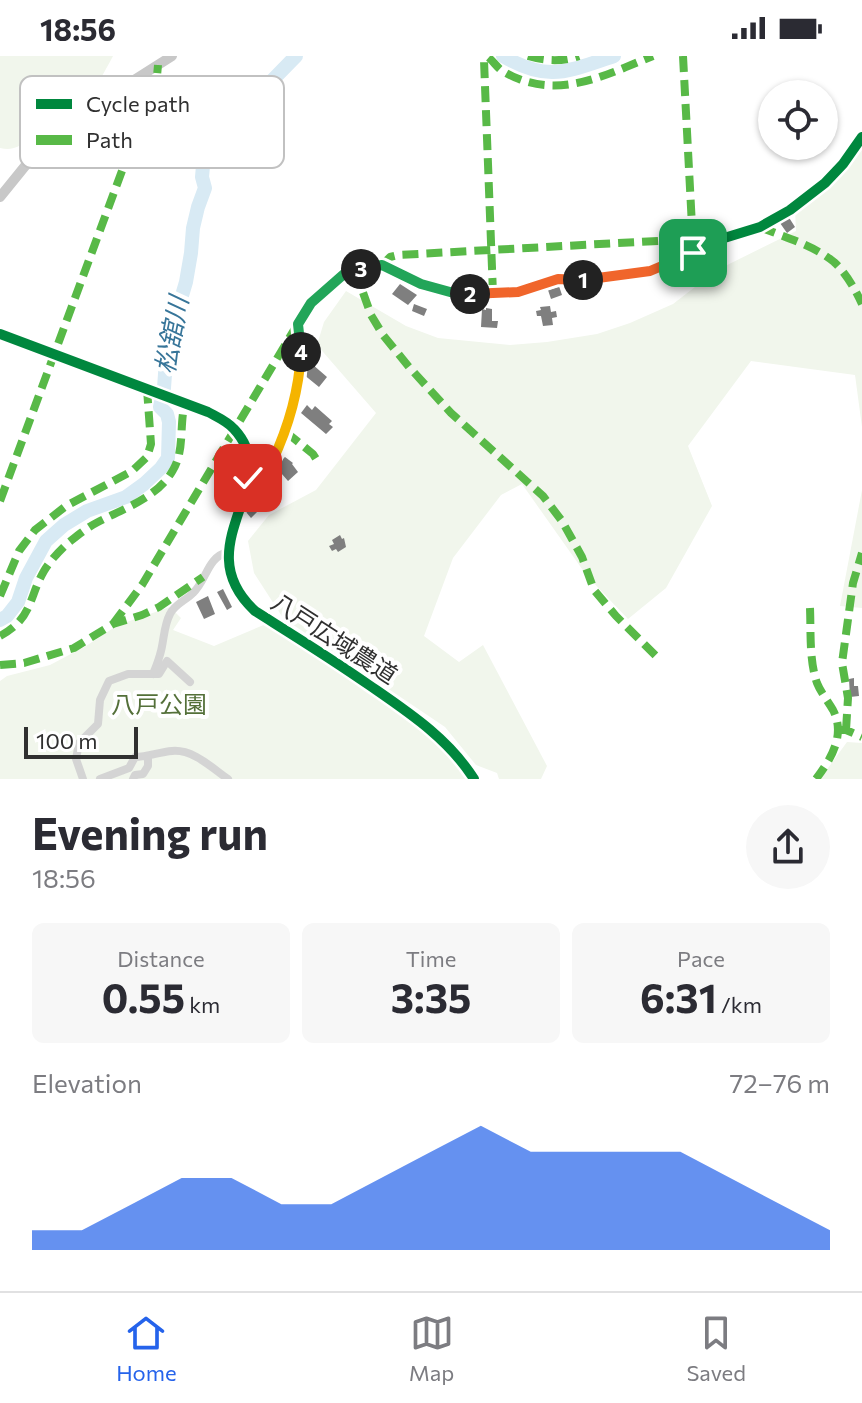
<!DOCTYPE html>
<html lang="en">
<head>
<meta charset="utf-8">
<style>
  :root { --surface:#fff; --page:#f7f7f7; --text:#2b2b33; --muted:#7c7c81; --line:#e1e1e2; --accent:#2563eb }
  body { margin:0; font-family:Commissioner,"Noto Sans JP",sans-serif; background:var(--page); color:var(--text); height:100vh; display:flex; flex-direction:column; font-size:30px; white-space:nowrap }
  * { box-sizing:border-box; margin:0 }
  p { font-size:26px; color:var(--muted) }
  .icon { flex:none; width:44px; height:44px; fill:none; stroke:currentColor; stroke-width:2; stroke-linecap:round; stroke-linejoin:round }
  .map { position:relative; height:723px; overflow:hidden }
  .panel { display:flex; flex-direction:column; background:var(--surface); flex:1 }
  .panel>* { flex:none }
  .controls { position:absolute; left:758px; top:24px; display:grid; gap:16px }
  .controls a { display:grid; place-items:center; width:80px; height:80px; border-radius:50%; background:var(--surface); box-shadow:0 2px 6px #0004; font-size:40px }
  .scale { position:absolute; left:24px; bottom:20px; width:114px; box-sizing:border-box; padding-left:8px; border:4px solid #303030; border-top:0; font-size:22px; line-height:28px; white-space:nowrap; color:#303030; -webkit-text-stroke:6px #fff; paint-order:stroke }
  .pin { position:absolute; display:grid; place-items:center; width:68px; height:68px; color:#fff; margin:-34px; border-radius:16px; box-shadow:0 4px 12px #0006 }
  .km { position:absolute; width:40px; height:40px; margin:-20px; border-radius:50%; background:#222; color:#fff; font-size:22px; line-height:40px; text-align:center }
  .round { display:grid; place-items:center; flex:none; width:84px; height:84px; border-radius:42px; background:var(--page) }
  .summary { display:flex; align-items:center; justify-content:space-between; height:136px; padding:0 32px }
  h1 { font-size:44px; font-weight:700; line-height:60px }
  .figures { display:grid; grid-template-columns:repeat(3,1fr); gap:12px; height:136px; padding:8px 32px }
  .figures div { display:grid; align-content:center; border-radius:12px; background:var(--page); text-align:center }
  .figures b { font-size:40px; font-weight:700 }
  .figures small { font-size:22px; font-weight:400 }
  .figures p { font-size:22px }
  .chart { height:224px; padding:16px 32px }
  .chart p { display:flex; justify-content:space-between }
  .chart svg { width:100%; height:144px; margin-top:8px; fill:var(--accent); opacity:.7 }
  .status { display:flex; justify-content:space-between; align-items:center; height:56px; padding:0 40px; background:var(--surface); direction:ltr }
  .status svg { height:22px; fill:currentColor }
  .tabs { display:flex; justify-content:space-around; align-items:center; height:112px; border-top:2px solid var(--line); background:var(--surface); font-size:22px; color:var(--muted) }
  .tabs a { display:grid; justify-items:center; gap:4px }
  .tabs .active { color:var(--accent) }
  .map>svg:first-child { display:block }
  .green { fill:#f1f6ec }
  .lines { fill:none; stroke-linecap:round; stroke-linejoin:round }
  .river { stroke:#d8eaf4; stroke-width:14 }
  .building { fill:#7f7f7f }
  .minor { stroke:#d4d4d4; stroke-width:8 }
  .major { stroke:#c8c8c8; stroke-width:10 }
  .quiet { stroke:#58b947; stroke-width:8; stroke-dasharray:16 8; stroke-linecap:butt }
  .cycleway-casing { stroke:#fff; stroke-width:15 }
  .cycleway { stroke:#00873e; stroke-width:10 }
  .split-1-casing { stroke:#fff; stroke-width:16 }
  .split-2-casing { stroke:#fff; stroke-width:16 }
  .split-3-casing { stroke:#fff; stroke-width:16 }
  .split-4-casing { stroke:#fff; stroke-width:16 }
  .split-5-casing { stroke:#fff; stroke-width:16 }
  .split-6-casing { stroke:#fff; stroke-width:16 }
  .split-1 { stroke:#f0652b; stroke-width:10 }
  .split-2 { stroke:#f0652b; stroke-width:10 }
  .split-3 { stroke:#22a559; stroke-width:10 }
  .split-4 { stroke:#22a559; stroke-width:10 }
  .split-5 { stroke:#f5b400; stroke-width:10 }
  .split-6 { stroke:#f5b400; stroke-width:10 }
  .labels { text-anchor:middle; stroke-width:8; stroke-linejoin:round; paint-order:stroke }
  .street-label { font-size:24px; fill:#303030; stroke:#fff }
  .park-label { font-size:24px; fill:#547039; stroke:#fff }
  .water-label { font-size:26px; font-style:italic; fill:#377599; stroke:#fff }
  .key { fill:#fff; stroke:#c1c1c1; stroke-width:2 }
  .key-label { font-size:22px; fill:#303030 }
</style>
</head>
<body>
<div class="status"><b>18:56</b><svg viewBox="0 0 49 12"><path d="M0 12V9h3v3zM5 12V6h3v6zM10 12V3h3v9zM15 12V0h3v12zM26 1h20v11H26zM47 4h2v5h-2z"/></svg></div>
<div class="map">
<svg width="862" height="723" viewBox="0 0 862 723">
  <rect width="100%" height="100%" fill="#fff"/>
  <!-- green -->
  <path class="green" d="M0,0H113C105,15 97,31 84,42C72,54 54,58 41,69C26,81 22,97 0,92Z
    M862,82V371L855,319L751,305L688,390L712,450L666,532L628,563L587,520L522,428L501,439L453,502L424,580L459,606L483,589L547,710L541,723H499L497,717L476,709L445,671L283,562L254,517L248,485L269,459L316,434L376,357L317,289L324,266L346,235L406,270L438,282L510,289L547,286L597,278L630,267L673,248L717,214L796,175L795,154Z
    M862,434V552L840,550Z
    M170,551L181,562L173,574L214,590L266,568C307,593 347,619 386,646C416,668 450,689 467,723H0V625L7,620L50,609L86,590L118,569Z
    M847,686L862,687V723H820Z"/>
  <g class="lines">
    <!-- river -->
    <path class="river" d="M503,0C548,27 568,15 614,0
      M0,564L7,560L18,546L26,522L46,485L64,469L87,455L126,441L144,428L161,412L168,402L169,366L167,358L160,351L164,332L167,290L186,226L191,197L193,172L198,151L205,132L202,121L204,99L211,83L227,65L254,43L296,0"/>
  </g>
  <!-- building -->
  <path class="building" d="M788,160L795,171L787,177L780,167Z
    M400,228L417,239L408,249L392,238Z
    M559,230L562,239L551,243L548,234Z
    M414,248L427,253L424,260L412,255Z
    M550,250L551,256L556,255L557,261L552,262L553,269L543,270L541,260H537L536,255L541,254L540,251Z
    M486,252L492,253V265H498L497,272L481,271L482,253L486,254Z
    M312,308L327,321L319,331L303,318Z
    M307,349L312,354L315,350L332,365L329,368L333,371L326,378L301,357Z
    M285,401L293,407L292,408L298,416L288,425L275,410Z
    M270,428L279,441L269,448L261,435Z
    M259,437L263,443L255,448L259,454L251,462L246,456L249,454L248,453L254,445L252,443Z
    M340,479L342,483L344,482L346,491L338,496L336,493L332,495L329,490L334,488L332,484Z
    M223,533L232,551L227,554L217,536Z
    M208,540L215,558L204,563L196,546Z
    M854,622V630H858L859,640L850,641L849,623Z"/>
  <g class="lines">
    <!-- minor -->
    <path class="minor" d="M0,278L208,356C217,361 227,365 234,373C286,428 184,489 255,555C293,579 332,603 369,629C408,656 448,682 474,723
      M246,437C282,419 301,331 301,293C302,284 299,276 298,268L311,247L335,225L344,218L364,212L382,209L421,228L450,236L468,238L518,236L558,223L582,224L650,215L662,212L721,183L760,171L790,154L825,127L843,108L862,81
      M153,618C156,611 159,603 161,595C164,583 164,569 170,558C175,548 185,545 193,537C207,524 207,501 228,496
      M83,723L76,703L79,687L98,668L100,644L109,625L128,618H159L167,605L190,626
      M100,723L129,712L135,701C148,701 159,696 172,695C193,693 212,712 228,723
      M133,723L135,719L143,718L148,710V701"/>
    <!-- major -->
    <path class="major" d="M0,141L47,83L68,66L172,0"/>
    <!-- quiet -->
    <path class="quiet" d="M528,0C545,5 562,6 579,0
      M683,0L693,189
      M760,171C784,181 813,189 834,206C846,217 855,233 862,248
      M382,209L390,201L398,199L693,183L713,178
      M355,214L371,259L383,279L409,311L451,357L543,440L562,465L582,501L594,534L616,560L659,603
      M493,238L484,4L488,1C493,5 496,10 501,14C506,17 513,21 519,23C566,41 610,17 653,0
      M286,376L313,398L318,406
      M0,445L157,20L158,9
      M0,540L19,495L35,474L66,450L132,415L147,401L151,388L147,333
      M810,552C811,576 809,604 817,627C821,637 828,645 833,654C846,679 831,703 816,723
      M113,568L142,529L297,269
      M0,580C33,562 28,543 44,515C50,505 59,495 68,487C77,480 88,471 98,466C125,452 158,441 173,414C185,394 179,369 185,347
      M0,609L24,607L74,592L113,568L142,559L159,551L203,521
      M838,674H846L862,681
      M846,674L848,642L842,607L853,527L862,497"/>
    <defs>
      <path id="cycleway" d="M0,278L208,356C217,361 227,365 234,373C286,428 184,489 255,555C293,579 332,603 369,629C408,656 448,682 474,723
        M246,437C282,419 301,331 301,293C302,284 299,276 298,268L311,247L335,225L344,218L364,212L382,209L421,228L450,236L468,238L518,236L558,223L582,224L650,215L662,212L721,183L760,171L790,154L825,127L843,108L862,81"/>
    </defs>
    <!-- cycleway casing -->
    <use href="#cycleway" class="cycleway-casing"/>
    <!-- cycleway -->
    <use href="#cycleway" class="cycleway"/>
  </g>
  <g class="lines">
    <defs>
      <path id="split-1" d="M583,224L650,215L693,197"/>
      <path id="split-2" d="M470,238L518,236L558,223L583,224"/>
      <path id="split-3" d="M361,213L382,209L421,228L450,236L470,238"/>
      <path id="split-4" d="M301,296L298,268L311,247L344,218L361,213"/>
      <path id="split-5" d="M272,406C289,370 299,335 301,296"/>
      <path id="split-6" d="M248,422L246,437L254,433L272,406"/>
    </defs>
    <!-- split-1 casing -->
    <use href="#split-1" class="split-1-casing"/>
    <!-- split-2 casing -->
    <use href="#split-2" class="split-2-casing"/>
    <!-- split-3 casing -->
    <use href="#split-3" class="split-3-casing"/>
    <!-- split-4 casing -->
    <use href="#split-4" class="split-4-casing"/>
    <!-- split-5 casing -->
    <use href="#split-5" class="split-5-casing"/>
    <!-- split-6 casing -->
    <use href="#split-6" class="split-6-casing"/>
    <!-- split-1 -->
    <use href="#split-1" class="split-1"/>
    <!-- split-2 -->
    <use href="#split-2" class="split-2"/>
    <!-- split-3 -->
    <use href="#split-3" class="split-3"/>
    <!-- split-4 -->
    <use href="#split-4" class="split-4"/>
    <!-- split-5 -->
    <use href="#split-5" class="split-5"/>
    <!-- split-6 -->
    <use href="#split-6" class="split-6"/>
  </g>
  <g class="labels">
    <!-- street labels -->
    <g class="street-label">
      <text transform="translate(334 583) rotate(33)" y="8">八戸広域農道</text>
    </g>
    <!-- park labels -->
    <g class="park-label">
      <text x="159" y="657">八戸公園</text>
    </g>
    <!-- water labels -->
    <g class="water-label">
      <text transform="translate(172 279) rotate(-79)" y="9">松舘川</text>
    </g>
  </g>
  <!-- legend -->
  <rect x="20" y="20" width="264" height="92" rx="12" class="key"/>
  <rect x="36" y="43" width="36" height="10" fill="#00873e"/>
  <rect x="36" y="79" width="36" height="10" fill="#58b947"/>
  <g class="key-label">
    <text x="86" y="56">Cycle path</text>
    <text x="86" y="92">Path</text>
  </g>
</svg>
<div class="controls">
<a><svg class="icon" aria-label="locate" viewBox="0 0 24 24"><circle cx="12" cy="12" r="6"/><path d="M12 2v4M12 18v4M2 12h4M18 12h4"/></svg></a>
</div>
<div class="scale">100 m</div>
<div class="pin" style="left:693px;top:197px;background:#1e9e55"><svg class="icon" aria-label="arrive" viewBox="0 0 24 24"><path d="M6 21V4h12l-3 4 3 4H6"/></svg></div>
<div class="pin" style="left:248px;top:422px;background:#d93025"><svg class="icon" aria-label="check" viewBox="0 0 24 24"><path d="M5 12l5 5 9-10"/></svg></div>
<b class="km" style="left:583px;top:224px">1</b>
<b class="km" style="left:470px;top:238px">2</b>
<b class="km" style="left:361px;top:213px">3</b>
<b class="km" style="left:301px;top:296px">4</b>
</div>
<section class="panel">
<div class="summary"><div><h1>Evening run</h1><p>18:56</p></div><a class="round"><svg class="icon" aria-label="share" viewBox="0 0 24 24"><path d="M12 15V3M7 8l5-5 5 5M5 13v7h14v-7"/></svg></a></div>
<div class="figures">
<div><p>Distance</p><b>0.55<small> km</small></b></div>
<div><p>Time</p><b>3:35</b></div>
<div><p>Pace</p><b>6:31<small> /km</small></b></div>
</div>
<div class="chart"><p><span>Elevation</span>72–76 m</p>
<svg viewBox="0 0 160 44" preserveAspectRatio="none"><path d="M0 44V38L10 38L20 30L30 22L40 22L50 30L60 30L70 22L80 14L90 6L100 14L110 14L120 14L130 14L140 22L150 30L160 38V44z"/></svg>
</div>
</section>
<nav class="tabs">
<a class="active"><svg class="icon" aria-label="home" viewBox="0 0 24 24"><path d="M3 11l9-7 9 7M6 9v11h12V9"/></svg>Home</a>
<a><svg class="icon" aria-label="map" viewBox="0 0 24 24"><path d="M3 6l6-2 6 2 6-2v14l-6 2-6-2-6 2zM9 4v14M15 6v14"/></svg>Map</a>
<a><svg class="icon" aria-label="saved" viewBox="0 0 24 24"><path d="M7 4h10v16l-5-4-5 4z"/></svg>Saved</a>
</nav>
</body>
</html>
